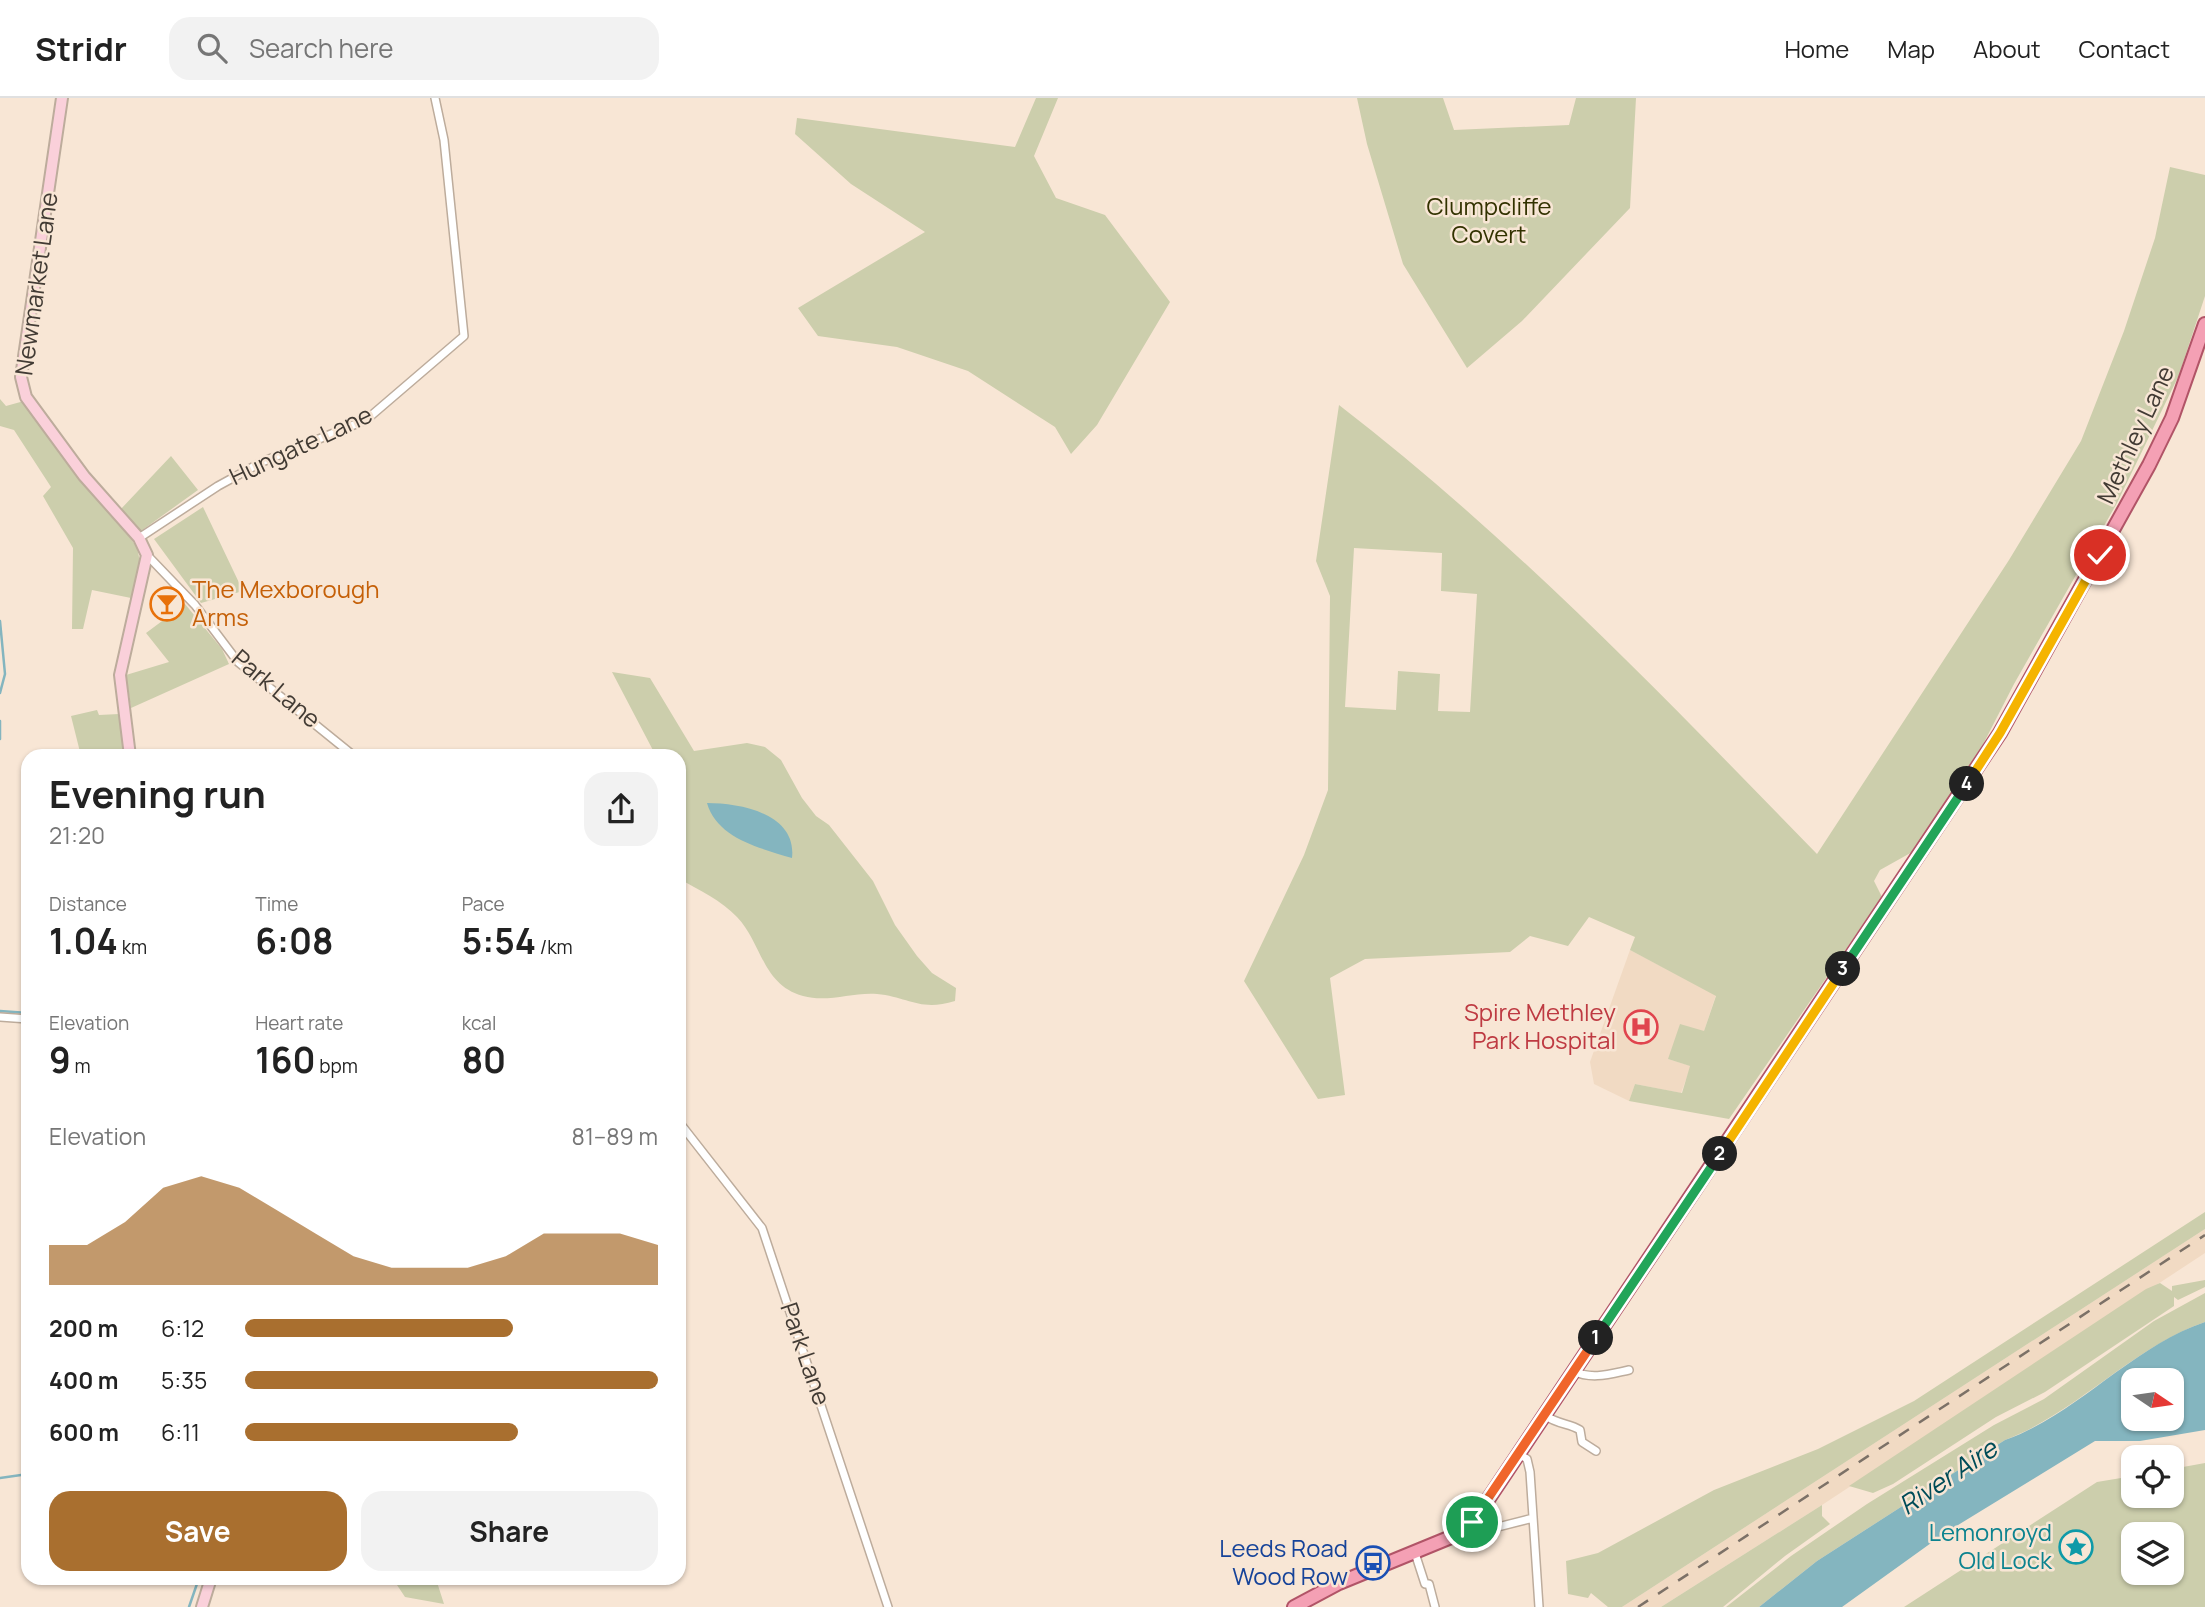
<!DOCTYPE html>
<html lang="en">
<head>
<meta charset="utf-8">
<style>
  :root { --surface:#fff; --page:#f2f2f2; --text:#222; --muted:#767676; --line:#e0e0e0; --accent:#a96f2f }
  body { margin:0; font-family:Manrope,sans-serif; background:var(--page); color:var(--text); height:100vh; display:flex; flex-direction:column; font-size:26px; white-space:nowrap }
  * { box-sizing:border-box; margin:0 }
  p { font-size:23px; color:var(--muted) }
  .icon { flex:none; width:38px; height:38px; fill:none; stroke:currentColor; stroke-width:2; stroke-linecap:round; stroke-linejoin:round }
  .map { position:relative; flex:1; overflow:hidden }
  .sheet { position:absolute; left:21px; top:651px; width:665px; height:836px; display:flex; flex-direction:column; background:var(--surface); border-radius:21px; box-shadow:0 2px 5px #0004 }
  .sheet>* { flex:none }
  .needle { width:46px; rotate:103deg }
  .buttons { position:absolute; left:2121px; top:1270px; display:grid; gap:14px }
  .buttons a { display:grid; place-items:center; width:63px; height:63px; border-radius:14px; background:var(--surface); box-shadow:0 2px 5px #0004; font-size:35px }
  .pin { position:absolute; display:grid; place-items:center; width:60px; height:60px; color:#fff; margin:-30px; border:4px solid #fff; border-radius:50%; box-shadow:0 2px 7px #0007 }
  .km { position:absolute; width:35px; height:35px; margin:-18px; border-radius:50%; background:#222; color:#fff; font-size:19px; line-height:35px; text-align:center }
  .round { display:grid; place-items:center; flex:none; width:74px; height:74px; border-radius:21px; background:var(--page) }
  .summary { display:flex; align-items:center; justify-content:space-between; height:119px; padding:0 28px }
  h1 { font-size:38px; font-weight:700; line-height:52px }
  .figures { display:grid; grid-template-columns:repeat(3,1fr); gap:10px; height:119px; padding:7px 28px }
  .figures div { display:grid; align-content:center }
  .figures b { font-size:35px; font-weight:700 }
  .figures small { font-size:19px; font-weight:400 }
  .figures p { font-size:19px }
  .chart { height:196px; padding:14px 28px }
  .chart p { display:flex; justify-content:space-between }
  .chart svg { width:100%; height:126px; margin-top:7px; fill:var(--accent); opacity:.7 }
  .cta { display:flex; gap:14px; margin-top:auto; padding:14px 28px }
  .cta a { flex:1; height:80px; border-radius:21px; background:var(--accent); color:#fff; font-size:28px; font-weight:700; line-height:80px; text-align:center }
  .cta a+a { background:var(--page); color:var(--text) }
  ul { padding:0 28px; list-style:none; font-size:23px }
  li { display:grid; grid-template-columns:112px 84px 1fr; align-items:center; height:52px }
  li i { height:18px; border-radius:9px; background:var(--accent) }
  header { display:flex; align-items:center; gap:42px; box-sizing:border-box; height:98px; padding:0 35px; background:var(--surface); border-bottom:2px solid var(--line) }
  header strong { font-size:33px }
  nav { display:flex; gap:38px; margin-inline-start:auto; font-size:24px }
  .search { width:490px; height:63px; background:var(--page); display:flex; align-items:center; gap:18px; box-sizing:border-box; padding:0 24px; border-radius:21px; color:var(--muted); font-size:26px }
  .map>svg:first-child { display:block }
  .built { fill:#f1dac3 }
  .green { fill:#ccceac; fill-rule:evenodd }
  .water { fill:#84b5bf; fill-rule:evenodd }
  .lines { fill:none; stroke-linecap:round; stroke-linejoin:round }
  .stream { stroke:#84b5bf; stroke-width:2.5 }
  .street-casing { stroke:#bdac9c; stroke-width:10 }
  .secondary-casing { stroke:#bdac9c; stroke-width:14 }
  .primary-casing { stroke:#b15467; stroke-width:16 }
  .street { stroke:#fff; stroke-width:7 }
  .secondary { stroke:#fad0da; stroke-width:10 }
  .primary { stroke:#f4a0b4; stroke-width:12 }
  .rail { stroke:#7c7167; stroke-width:2.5; stroke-dasharray:12 12; stroke-linecap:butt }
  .split-1-casing { stroke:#fff; stroke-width:14 }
  .split-2-casing { stroke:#fff; stroke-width:14 }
  .split-3-casing { stroke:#fff; stroke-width:14 }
  .split-4-casing { stroke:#fff; stroke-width:14 }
  .split-5-casing { stroke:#fff; stroke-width:14 }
  .split-1 { stroke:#f0652b; stroke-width:9 }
  .split-2 { stroke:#22a559; stroke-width:9 }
  .split-3 { stroke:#f5b400; stroke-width:9 }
  .split-4 { stroke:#22a559; stroke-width:9 }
  .split-5 { stroke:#f5b400; stroke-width:9 }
  .labels { text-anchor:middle; stroke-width:5; stroke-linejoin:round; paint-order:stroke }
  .park-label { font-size:24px; fill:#323200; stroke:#f8e6d5 }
  .street-label { font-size:24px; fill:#423b34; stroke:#f8e6d5 }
  .food-label { font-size:24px; fill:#c56008; stroke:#f8e6d5; text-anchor:start }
  .health-label { font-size:24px; fill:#be3a42; stroke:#f8e6d5; text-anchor:end }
  .culture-label { font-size:24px; fill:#0d838f; stroke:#f8e6d5; text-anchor:end }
  .transit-label { font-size:24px; fill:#164399; stroke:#f8e6d5; text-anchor:end }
  .water-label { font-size:26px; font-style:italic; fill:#004c58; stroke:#f8e6d5 }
</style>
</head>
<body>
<header>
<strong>Stridr</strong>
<div class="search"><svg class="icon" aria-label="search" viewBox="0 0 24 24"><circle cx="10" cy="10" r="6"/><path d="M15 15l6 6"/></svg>Search here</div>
<nav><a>Home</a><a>Map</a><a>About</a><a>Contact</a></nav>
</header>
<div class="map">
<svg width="2205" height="1509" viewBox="0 0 2205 1509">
  <rect width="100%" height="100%" fill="#f8e6d5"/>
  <!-- built -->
  <path class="built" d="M1630,852L1716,897L1704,933L1668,961L1691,968L1681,995L1635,986L1629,1003L1594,986L1590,964Z
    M2205,1131V1155L1822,1407L1661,1509H1622Z"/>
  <!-- green -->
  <path class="green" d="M1036,0H1058L1034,58L1056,100L1105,117L1170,204L1097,327L1071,356L1055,329L968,273L897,249L818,238L798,210L925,134L851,86L795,36L797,20L1015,49Z
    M1357,0H1443L1454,32L1569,27L1576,0H1636L1630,110L1522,223L1467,270L1403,166L1367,46Z
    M2170,69L2205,77V198L2179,277L2117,405L2014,586L1975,662L1914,753L1880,772L1874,783L1882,799L1729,1021L1629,1003L1635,986L1682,995L1690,968L1668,961L1680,926L1704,933L1716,898L1630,852L1635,839L1589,819L1568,848L1530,838L1510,854L1365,861L1330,880L1345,997L1318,1001L1244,883L1304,757L1328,692L1330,498L1316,463L1339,307C1513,441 1664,599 1817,756L2009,462L2081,343L2124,233L2155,140ZM1354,450L1442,455L1441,493L1477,496L1470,614L1438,613L1440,576L1398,573L1396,612L1345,609Z
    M0,301L6,308L24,303L137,449L140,464L131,500L92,492L83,531H72L73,450L43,398L51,389L14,332L0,328Z
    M171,358L198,392L141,433L120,412Z
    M203,409L243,493L201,505L154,441Z
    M185,506L222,551L229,566L131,610L126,577L169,564L146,535Z
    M612,574L650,580L694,653L747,645L765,649L781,662L802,700L816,718L829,727L873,783L895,827L917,858L932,875L956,890L955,903C920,914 909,899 877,896C852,894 828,905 803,898C762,887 762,845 737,819C722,803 698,791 679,781V658H656Z
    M97,612L99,617L119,616L126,658H81L71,618Z
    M2205,1114V1131L1622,1509H1608L1591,1495L1588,1500L1568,1496L1566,1463L1598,1455L1714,1392L1818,1351L1914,1303Z
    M2205,1182V1189L2178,1202L2174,1199V1208L2045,1294L1996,1319L1893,1386L1873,1395L1849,1388L2146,1191L2160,1185L2172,1193V1188Z
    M2205,1195V1224C2131,1250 2078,1314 2005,1342L1817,1463L1759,1509H1726L1791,1458L1867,1406L1994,1327L2044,1301L2154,1223Z
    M2205,1365V1509H1904L2097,1384L2133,1378V1398H2172V1371ZM2133,1437H2172V1475H2133Z
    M1822,1407V1418L1830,1426L1785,1458L1723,1509H1661Z
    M393,1481H436L444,1506L405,1499Z"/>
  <!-- water -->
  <path class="water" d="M707,705C741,705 797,716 792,760C759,750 717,740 707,705Z
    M2205,1224V1332L2140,1343H2095L1945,1435L1842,1509H1759L1817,1463L2005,1342C2078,1316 2131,1249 2205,1224ZM2133,1283H2172V1321H2133Z"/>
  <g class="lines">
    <!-- stream -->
    <path class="stream" d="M0,523L5,576L0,595
      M0,623V641
      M0,913L28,915
      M0,1380L28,1376
      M189,1509L199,1480"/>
    <defs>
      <path id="street" d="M139,440L218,388L262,364L366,322L464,238L444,42L435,0
        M147,457L195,507L238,564L354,658
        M0,919L28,921
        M679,1024L762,1130L888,1509
        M1573,1273C1592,1282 1610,1276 1629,1272
        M1544,1317C1559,1327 1569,1325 1580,1332L1582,1344L1596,1353
        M1519,1356L1527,1361L1530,1374L1539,1509
        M1472,1424L1486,1432L1533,1420
        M1415,1455L1425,1486H1429L1435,1509"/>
      <path id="secondary" d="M62,0L21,279L26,299L84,378L139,440L147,457L120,577L130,658
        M202,1509L211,1480"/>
      <path id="primary" d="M1294,1509L1339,1485L1456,1437L1485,1406L2000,635L2149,367L2172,320L2205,226"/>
    </defs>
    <!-- street casing -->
    <use href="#street" class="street-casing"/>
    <!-- secondary casing -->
    <use href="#secondary" class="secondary-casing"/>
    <!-- primary casing -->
    <use href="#primary" class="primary-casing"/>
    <!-- street -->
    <use href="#street" class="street"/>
    <!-- secondary -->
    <use href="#secondary" class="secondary"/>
    <!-- primary -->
    <use href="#primary" class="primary"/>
    <!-- rail -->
    <path class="rail" d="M1638,1509L2205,1137"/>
  </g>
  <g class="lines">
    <defs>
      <path id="split-1" d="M1472,1424L1596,1240"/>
      <path id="split-2" d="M1596,1240L1720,1056"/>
      <path id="split-3" d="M1720,1056L1843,871"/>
      <path id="split-4" d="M1843,871L1967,686"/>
      <path id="split-5" d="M1967,686L2000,635L2100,457"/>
    </defs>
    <!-- split-1 casing -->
    <use href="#split-1" class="split-1-casing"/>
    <!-- split-2 casing -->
    <use href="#split-2" class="split-2-casing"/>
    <!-- split-3 casing -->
    <use href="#split-3" class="split-3-casing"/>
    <!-- split-4 casing -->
    <use href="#split-4" class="split-4-casing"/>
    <!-- split-5 casing -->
    <use href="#split-5" class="split-5-casing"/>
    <!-- split-1 -->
    <use href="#split-1" class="split-1"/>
    <!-- split-2 -->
    <use href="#split-2" class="split-2"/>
    <!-- split-3 -->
    <use href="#split-3" class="split-3"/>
    <!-- split-4 -->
    <use href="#split-4" class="split-4"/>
    <!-- split-5 -->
    <use href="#split-5" class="split-5"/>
  </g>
  <!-- icons -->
  <defs>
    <symbol id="bar-ring" viewBox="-11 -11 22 22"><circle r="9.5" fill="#f8e6d5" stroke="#e8710a" stroke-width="1.5"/><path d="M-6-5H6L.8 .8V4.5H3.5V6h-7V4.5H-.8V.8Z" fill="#e8710a"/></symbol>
    <symbol id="hospital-ring" viewBox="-11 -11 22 22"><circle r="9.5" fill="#f8e6d5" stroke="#e0444e" stroke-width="1.5"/><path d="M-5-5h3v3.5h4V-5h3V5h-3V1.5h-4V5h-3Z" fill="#e0444e"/></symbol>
    <symbol id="sight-ring" viewBox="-11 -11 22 22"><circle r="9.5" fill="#f8e6d5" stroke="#0f9aa8" stroke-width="1.5"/><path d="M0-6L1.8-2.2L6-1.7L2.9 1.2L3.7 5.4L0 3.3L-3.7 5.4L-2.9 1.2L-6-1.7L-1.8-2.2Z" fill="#0f9aa8"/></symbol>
    <symbol id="bus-ring" viewBox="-11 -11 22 22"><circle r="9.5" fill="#f8e6d5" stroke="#1a4fb4" stroke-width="1.5"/><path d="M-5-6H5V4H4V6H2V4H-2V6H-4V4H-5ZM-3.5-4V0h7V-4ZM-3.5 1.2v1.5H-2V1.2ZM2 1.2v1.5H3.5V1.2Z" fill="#1a4fb4"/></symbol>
  </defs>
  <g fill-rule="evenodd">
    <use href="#bar-ring" x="148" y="487" width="38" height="38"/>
    <use href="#hospital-ring" x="1622" y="910" width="38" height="38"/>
    <use href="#sight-ring" x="2057" y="1430" width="38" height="38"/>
    <use href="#bus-ring" x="1354" y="1446" width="38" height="38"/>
  </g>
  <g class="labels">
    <!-- park labels -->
    <g class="park-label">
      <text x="1489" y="117">Clumpcliffe<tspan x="1489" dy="28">Covert</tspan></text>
    </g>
    <!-- street labels -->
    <g class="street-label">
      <text transform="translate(37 186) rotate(-82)" y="8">Newmarket Lane</text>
      <text transform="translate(2136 337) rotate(-65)" y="8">Methley Lane</text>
      <text transform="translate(301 348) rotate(-25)" y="8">Hungate Lane</text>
      <text transform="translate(276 591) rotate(40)" y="8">Park Lane</text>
      <text transform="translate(805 1256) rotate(71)" y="8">Park Lane</text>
    </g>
    <!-- food labels -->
    <g class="food-label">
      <text x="192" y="500">The Mexborough<tspan x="192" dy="28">Arms</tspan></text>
    </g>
    <!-- health labels -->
    <g class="health-label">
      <text x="1616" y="923">Spire Methley<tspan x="1616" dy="28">Park Hospital</tspan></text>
    </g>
    <!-- culture labels -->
    <g class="culture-label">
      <text x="2052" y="1443">Lemonroyd<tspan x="2052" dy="28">Old Lock</tspan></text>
    </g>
    <!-- transit labels -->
    <g class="transit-label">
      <text x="1348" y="1459">Leeds Road<tspan x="1348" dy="28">Wood Row</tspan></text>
    </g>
    <!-- water labels -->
    <g class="water-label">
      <text transform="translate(1948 1379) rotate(-34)" y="9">River Aire</text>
    </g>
  </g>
</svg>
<div class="buttons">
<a><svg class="needle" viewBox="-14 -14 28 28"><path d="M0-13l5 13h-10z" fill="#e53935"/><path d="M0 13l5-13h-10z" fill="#767676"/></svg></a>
<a><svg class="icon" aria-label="locate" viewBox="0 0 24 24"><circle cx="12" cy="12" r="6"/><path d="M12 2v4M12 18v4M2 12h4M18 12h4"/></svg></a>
<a><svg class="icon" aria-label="layers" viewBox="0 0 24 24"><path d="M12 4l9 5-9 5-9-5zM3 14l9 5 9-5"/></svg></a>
</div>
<div class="pin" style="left:1472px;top:1424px;background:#1e9e55"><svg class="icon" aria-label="arrive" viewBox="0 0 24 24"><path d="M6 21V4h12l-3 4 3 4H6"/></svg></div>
<div class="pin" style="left:2100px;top:457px;background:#d93025"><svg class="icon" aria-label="check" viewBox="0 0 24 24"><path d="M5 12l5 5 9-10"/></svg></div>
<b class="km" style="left:1596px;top:1240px">1</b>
<b class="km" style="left:1720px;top:1056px">2</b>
<b class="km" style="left:1843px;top:871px">3</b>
<b class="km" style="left:1967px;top:686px">4</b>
<section class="sheet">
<div class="summary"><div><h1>Evening run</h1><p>21:20</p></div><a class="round"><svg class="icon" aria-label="share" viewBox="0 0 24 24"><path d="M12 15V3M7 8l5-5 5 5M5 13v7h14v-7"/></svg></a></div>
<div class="figures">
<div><p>Distance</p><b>1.04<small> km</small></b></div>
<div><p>Time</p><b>6:08</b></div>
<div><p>Pace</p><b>5:54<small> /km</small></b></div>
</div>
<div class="figures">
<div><p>Elevation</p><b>9<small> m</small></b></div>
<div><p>Heart rate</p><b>160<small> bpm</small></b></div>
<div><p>kcal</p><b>80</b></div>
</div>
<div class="chart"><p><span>Elevation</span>81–89 m</p>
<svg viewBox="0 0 160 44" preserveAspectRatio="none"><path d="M0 44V30L10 30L20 22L30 10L40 6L50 10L60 18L70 26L80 34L90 38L100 38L110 38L120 34L130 26L140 26L150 26L160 30V44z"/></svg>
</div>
<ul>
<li><b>200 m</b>6:12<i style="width:65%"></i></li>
<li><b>400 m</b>5:35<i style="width:100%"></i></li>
<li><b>600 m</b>6:11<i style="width:66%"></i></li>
</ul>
<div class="cta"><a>Save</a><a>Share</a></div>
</section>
</div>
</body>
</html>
